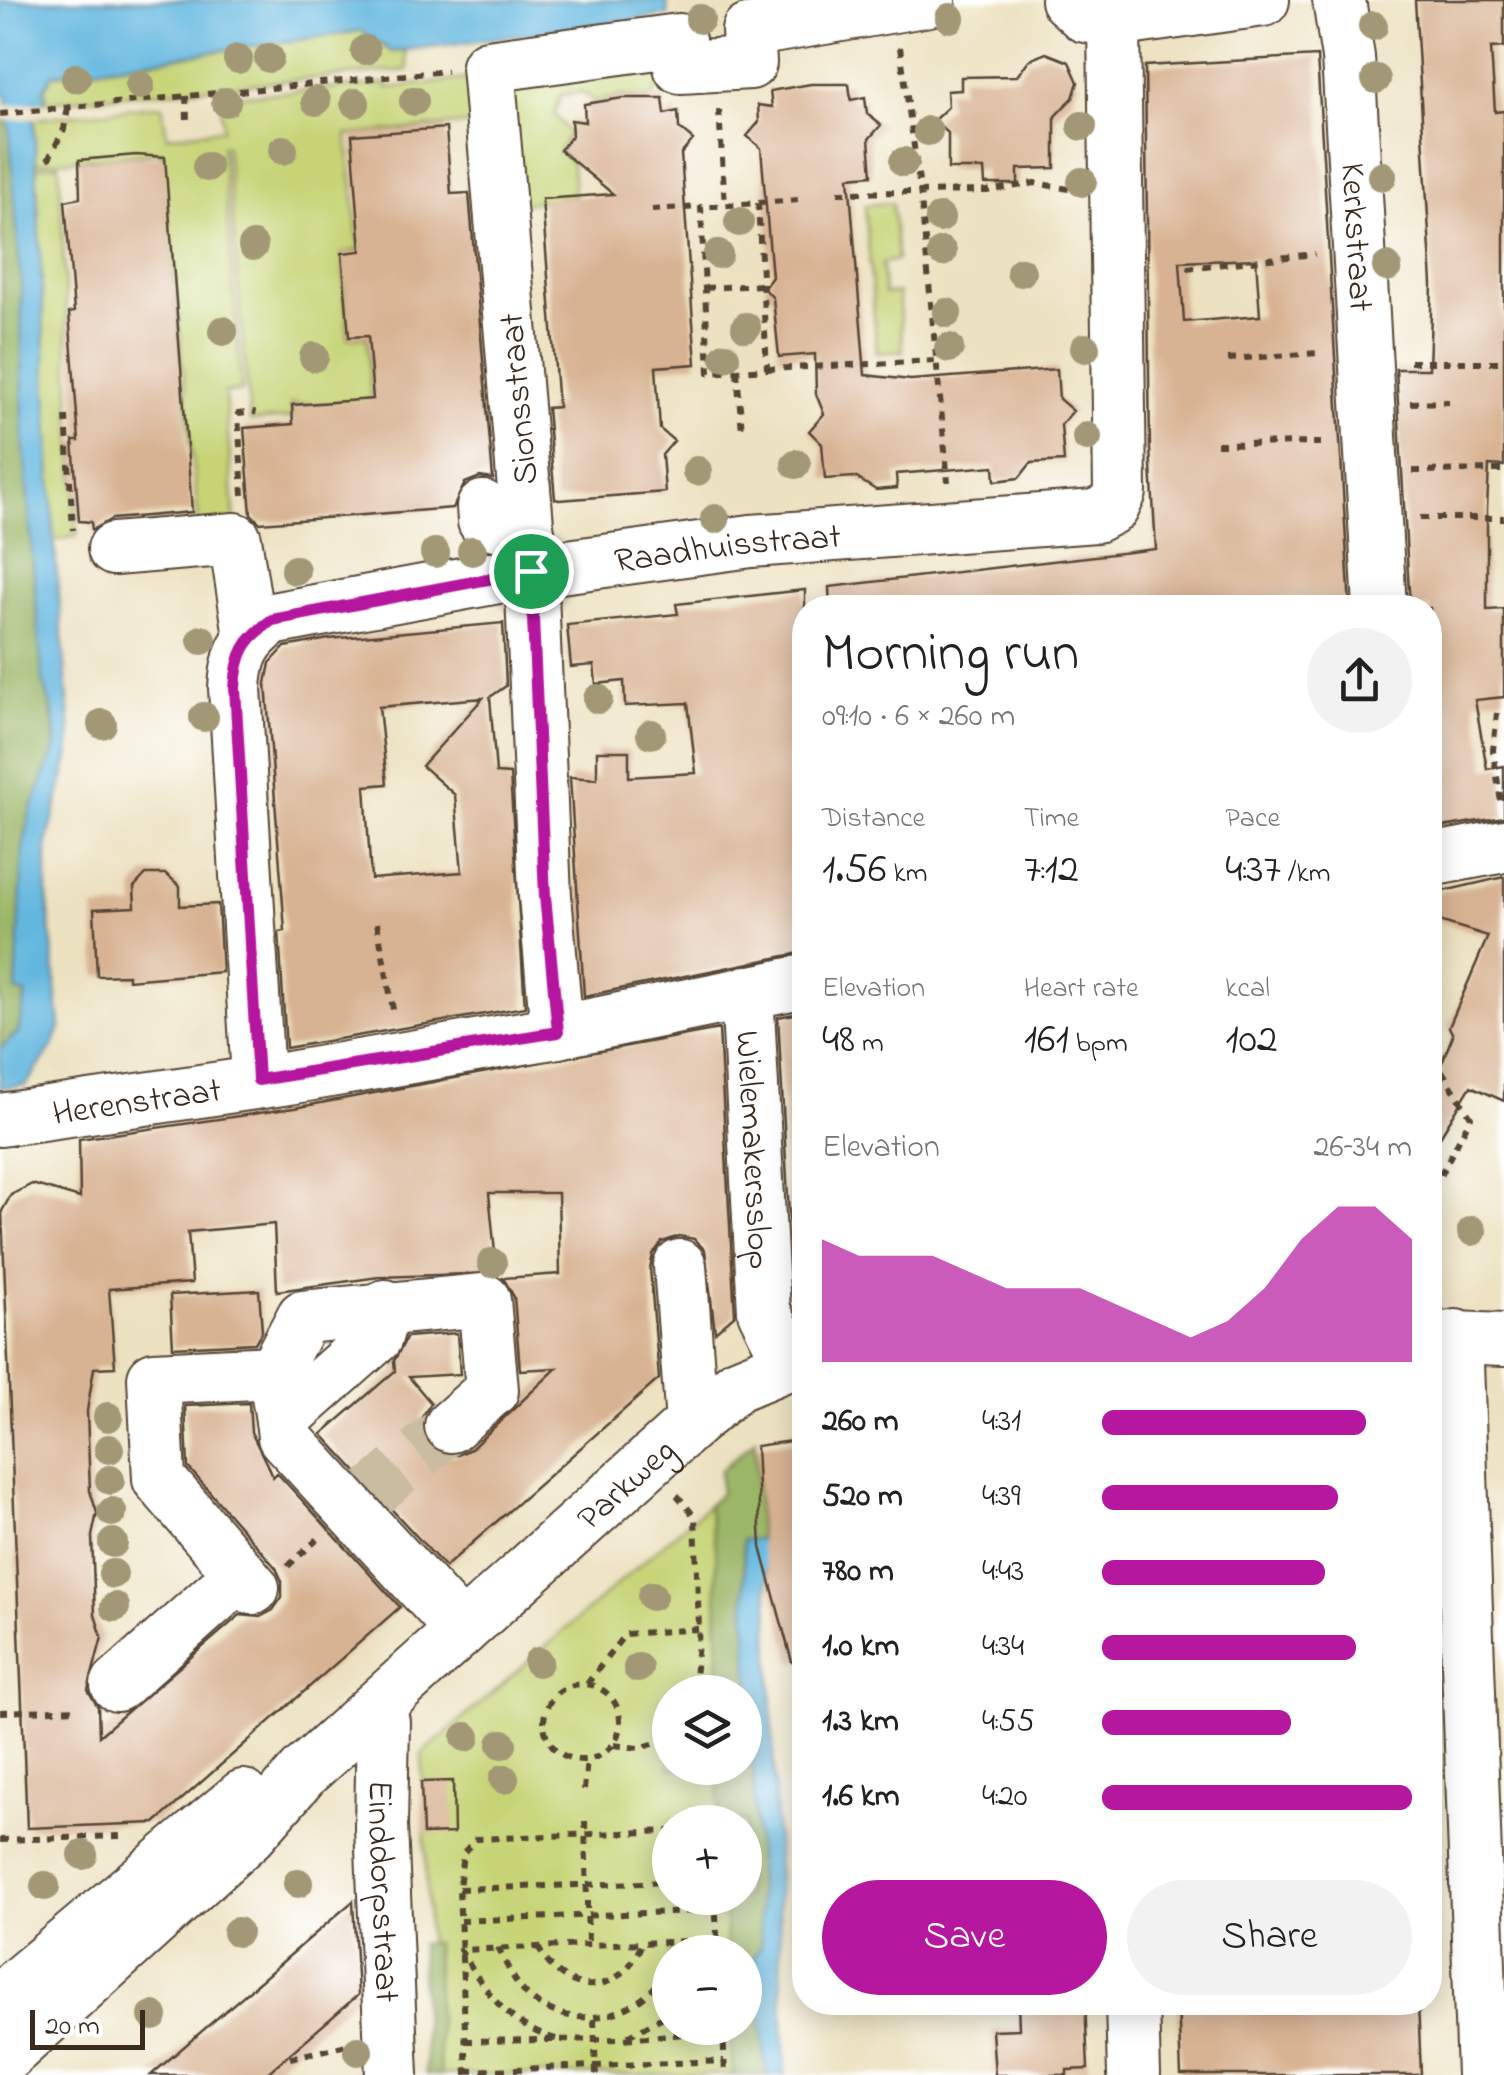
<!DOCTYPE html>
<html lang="en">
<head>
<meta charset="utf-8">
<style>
  :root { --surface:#fff; --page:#f2f2f2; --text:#222; --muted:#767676; --accent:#b5179e }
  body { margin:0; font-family:"Indie Flower",sans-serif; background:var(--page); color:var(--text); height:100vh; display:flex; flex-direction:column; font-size:38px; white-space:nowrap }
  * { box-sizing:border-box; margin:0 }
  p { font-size:32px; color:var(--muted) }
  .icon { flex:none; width:55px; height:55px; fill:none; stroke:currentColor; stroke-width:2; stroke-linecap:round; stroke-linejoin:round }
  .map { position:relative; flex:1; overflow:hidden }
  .side { position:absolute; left:792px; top:595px; width:650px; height:1420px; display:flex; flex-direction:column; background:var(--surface); border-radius:40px; box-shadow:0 5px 25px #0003 }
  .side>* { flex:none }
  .fabs { position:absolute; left:652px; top:1675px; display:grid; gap:20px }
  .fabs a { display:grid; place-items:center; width:110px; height:110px; border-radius:50%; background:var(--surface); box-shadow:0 5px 25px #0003; font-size:50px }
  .scale { position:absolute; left:30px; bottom:25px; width:115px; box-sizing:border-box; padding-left:10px; border:5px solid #3b2a1e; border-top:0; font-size:28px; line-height:35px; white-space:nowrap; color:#3b2a1e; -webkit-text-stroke:8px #fff; paint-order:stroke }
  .pin { position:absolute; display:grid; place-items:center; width:85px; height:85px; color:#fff; margin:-42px; border:5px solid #fff; border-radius:50%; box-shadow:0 2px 10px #0007 }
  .round { display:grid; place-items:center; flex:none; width:105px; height:105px; border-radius:52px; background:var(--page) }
  .overview { display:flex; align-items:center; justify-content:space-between; height:170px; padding:0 30px }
  h1 { font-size:55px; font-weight:600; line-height:75px }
  .stats { display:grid; grid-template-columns:repeat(3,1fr); gap:15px; height:170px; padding:10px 30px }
  .stats div { display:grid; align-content:center }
  .stats b { font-size:42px; font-weight:600 }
  .stats small { font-size:28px; font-weight:400 }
  .stats p { font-size:28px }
  .chart { height:280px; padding:20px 30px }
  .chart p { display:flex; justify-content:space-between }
  .chart svg { width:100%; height:180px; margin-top:10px; fill:var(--accent); opacity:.7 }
  .action { display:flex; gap:20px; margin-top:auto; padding:20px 30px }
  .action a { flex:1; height:115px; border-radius:60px; background:var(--accent); color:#fff; font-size:40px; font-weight:600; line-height:115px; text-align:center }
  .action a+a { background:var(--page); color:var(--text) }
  ul { padding:0 30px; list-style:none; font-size:32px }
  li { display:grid; grid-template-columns:160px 120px 1fr; align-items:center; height:75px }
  li i { height:25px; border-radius:12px; background:var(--accent) }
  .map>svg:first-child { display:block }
  .green { fill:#c6d476; stroke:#807f4a; stroke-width:2.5; fill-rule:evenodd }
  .forest { fill:#9cb667; stroke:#6c7042; stroke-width:2.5 }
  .water { fill:#63b7df; stroke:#4f707e; stroke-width:2.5 }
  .pier { fill:#ece1c0 }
  .building { fill:#d8b393; fill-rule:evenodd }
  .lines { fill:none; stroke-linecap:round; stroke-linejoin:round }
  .minor-tunnel { stroke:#c9bca0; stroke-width:52; stroke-dasharray:52 26; stroke-linecap:butt }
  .minor-casing { stroke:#564536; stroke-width:56 }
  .path { stroke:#564536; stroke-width:6; stroke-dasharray:8 8; stroke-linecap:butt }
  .minor { stroke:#fff; stroke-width:52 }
  .tree { fill:#a29875 }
  .route-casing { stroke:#fff; stroke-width:20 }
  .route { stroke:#b5179e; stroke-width:12 }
  .labels { text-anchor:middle; stroke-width:9; stroke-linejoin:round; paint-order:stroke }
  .street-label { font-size:35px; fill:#3b2a1e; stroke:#fff }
</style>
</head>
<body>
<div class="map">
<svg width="1504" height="2075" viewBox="0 0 1504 2075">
  <rect width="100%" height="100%" fill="#fff"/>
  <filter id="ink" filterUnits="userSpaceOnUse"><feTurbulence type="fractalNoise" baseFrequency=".01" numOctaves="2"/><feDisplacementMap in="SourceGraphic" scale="20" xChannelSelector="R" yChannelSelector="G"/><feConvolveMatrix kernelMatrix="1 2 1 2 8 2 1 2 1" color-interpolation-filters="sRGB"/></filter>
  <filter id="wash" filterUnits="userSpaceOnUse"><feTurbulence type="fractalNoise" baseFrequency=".0048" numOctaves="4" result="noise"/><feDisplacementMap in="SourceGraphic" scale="40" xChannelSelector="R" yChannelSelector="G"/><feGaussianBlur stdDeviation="2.25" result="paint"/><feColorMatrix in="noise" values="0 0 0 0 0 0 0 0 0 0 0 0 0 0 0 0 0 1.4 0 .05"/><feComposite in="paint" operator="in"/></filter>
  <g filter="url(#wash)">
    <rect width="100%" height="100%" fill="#ece1c0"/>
    <!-- green -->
    <path class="green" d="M362,31L392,52L405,50L408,70L43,102L47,94L43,92L52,75Z
      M673,52L666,82L649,98L623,96L595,102L582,92L561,95L554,114L570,133L559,151L572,163L574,195L515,205L502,74Z
      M476,78L479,123L347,135L359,250L342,253L348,338L367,337L371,403L291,404L292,418L250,421L226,146H222L242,391L225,393L235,525L199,528L162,152L36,163L34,119L162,105L167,136L223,129L220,97L386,84L387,88Z
      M59,164L77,536L54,541L36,167Z
      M892,203L897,260L882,263L884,294L898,293L903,351L877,353L865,205Z
      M755,1440L759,1539L751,1545L777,2075H433L422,1754L721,1494L720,1471ZM670,1692H745V1768H670ZM670,1822H745V1898H670ZM670,1952H745V2028H670Z"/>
    <!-- forest -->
    <path class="forest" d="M2,121L10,122L17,186L47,680L56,746L30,812L23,849L17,991L26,993L18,1032L0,1049Z
      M755,1440L759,1539L743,1543L761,1948L754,1956L767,2075H733L730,2028H745V1952H727L724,1898H745V1822H720L718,1768H745V1692H719L716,1548L708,1506L721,1493L720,1471Z
      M435,1943L440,2075H426L420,1944Z"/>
    <!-- water -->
    <path class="water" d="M0,0H667L668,15L392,52L361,31L53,74L43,91L47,94L43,102H33L54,541L71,733L69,758L47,843V893L60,1027L53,1046L26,1085L0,1088V1049L18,1032L26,994L16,991L23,849L30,812L56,746L54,717L42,677L23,437L21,284L7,99L0,87Z
      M759,1539L766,1543L785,2075H767L754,1955L761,1947L743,1540Z"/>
    <!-- pier -->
    <path class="pier" d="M43,102L44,107H38L39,118L5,121L3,106Z"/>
    <g id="blocks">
      <!-- building -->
      <path class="building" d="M1415,0H1504V47L1491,48L1495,112L1504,111V466L1489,465L1487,509V610L1504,609V697L1475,700L1487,769L1504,766V817L1430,829V608H1410L1396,369H1429L1432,284Z
        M1046,53L1069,62L1078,82L1073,98L1055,116V168L1018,169V184H985L984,169H948V133L934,120L948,107L947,91L961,90V77L1017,76L1029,60Z
        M1317,56L1350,608H830L829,587L1156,549L1150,449L1145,66ZM1256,259L1260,316L1184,322L1180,262Z
        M811,84H849L851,100L865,97L867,114L881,125L869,139L872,175L849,177L865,375L911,380L1057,369L1059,399L1073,411L1061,425L1064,461L1031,463L1019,478L995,481L994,466L896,474L897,488L876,490L855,477L825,479L822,444L809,431L824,414L816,394L815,354L779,357L773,298L764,288L772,277L761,148L747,136L759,122L758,105L772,107L770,91Z
        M623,98H663L665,114L678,111L679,128L693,140L681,154L696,364L656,367L660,429L674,441L662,455L665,492L559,500L555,499L547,408L558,407L542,199L613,194L560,150L572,136L571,120L585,122L584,104Z
        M446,128L451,194L469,193L493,479L480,477L465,483L453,508L260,523L251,514L244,428L293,424L292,405L373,399L368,336L349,337L342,253L361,251L352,135Z
        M136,155L165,157L192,512L112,519L92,530L91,522L79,521L73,441H79L69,313L74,312L65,201L80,198L79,160Z
        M805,590V952L584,996L570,777L597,779V751H629V777L696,773L688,703L625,706L624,681L596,684L594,665L571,667L567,625L678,614L676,604Z
        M503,623L506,686L490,697L496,773L510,774L525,1007L286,1048L279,932L285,931L266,683L270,663L285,647L329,639ZM483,698L422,766L455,795L462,872L371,879L365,786L387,784L379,707Z
        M146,874H166L180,886V906L218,904L222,972L128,980V975L97,976L94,909L135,907L134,887Z
        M1504,877V1101L1471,1086L1430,1153V1092L1453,1035L1449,1027L1488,936L1436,920L1431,894Z
        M805,1012V1132L800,1133L805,1288H793L778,1017Z
        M719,1029L735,1315L715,1332L705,1250L694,1239L679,1236L662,1242L653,1254L650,1268L659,1379L445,1567L322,1434L395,1371L394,1361L407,1337L457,1333L460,1374L409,1377L431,1403L422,1417V1433L429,1446L442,1455H458L471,1449L557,1368L520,1370L514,1297L503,1278L560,1274L558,1193H489L497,1273L379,1277L277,1291L274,1224L188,1232L192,1283L109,1289L115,1367L94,1368L87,1411L90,1491L97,1513L92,1536L95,1615L102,1637L88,1690L98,1707L99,1736L240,1615L260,1617L273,1610L282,1597V1581L276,1568L188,1467L185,1406L249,1403L251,1432L273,1477L277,1473L400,1607L155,1823L27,1828L2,1211L11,1195L32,1184L80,1198L79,1139L294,1108Z
        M259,1290L262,1331L255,1343L173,1347L170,1295Z
        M805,1439V1541H801L804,1660L792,1662L761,1547L756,1446Z
        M453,1781L454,1833L423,1834L421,1782Z
        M353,1901L358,1995L265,2075H151Z
        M1018,2002H1085L1088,2069L1067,2070V2075H995L992,2030L1019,2029Z
        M1178,2002H1418L1421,2075H1181Z"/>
    </g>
  </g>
  <g filter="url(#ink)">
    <use href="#blocks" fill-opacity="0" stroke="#564536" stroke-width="2.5"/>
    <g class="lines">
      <!-- minor-tunnel -->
      <path class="minor-tunnel" d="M359,1504L451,1426"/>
      <defs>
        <g id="minor">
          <path d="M1067,0L1085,16L1114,21L1263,0"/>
          <path id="s1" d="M1339,0L1348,57L1380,608"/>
          <path d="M483,507L484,521L528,532"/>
          <path d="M114,549L235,539L250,635"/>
          <path d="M1430,860L1504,846"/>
          <path id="s2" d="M747,992L764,1311L789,1361"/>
          <path d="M557,1032L545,896L531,571L488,66L679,40L680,67L750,63L748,31L929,0"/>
          <path id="s3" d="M258,1079L235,688C237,654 244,640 272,619L531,571L751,541L1096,516L1113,507L1120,492L1114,21"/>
          <path id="s4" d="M0,1120L289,1078L557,1032L805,981"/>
          <path d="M680,1266L692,1423"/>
          <path d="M385,1306L376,1337L282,1420L284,1437L462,1630"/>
          <path d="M1456,1336L1483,2075"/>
          <path d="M1430,1337L1504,1340"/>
          <path d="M274,1372L303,1317L484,1300L492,1390L451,1426"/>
          <path d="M253,1588L159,1479L154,1378L274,1372L282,1420"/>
          <path d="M117,1685L241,1574"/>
          <path id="s5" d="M373,1710L383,1722L381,1826L392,2075"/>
          <path d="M0,1999L243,1796"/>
          <path d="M1132,2002L1134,2075"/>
          <path id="s6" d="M0,2061L250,1834L304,1772L692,1423L737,1385L805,1357"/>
        </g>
      </defs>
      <!-- minor casing -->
      <use href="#minor" class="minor-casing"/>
      <!-- path -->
      <path class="path" d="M900,47L920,189L948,482
        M186,96L187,119
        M719,110L725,206
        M0,114L447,71
        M48,160L64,129L68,107
        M838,193L987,191L1035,183L1074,190
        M758,203L767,369L709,373L701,207Z
        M758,203L799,200
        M652,210L701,207
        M1187,268L1315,254
        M705,288L762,285
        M1228,359L1321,353
        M1410,362H1504
        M767,369L937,361
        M737,371L742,431
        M1410,403L1449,402
        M66,416L73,530
        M1217,444L1326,443
        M1413,471L1504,470
        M243,495L238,414L256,412
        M1420,518H1504
        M1497,713L1493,750L1501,803
        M377,923L394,1015
        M1430,1041L1442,1071L1471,1117L1433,1189L1430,1278
        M677,1495L695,1517L699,1629L694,1692
        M288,1566L319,1538
        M544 1722a38 38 0 1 1 76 0a38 38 0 1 1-76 0Z
        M587,1684L625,1634L699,1629
        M0,1712L79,1709
        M614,1745L639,1748L670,1739
        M584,1790L587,1760
        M585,1821L588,1944
        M0,1840L122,1836
        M459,1889L670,1882
        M715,1898L718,1952
        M460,1921L716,1910
        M538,1947C565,1999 621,1998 642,1943
        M498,1948C506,1964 514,1982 527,1995C572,2036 648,2018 670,1962
        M594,2019L596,2075
        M723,2029L725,2075
        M628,2036L670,2013
        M556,2039C507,2026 486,1991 460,1950L718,1940L711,1952
        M465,2041L622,2039L723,2031
        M290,2058L347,2045
        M466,2071L724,2061
        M467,2075L459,1889L463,1853L476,1839L670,1831"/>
      <!-- minor -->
      <use href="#minor" class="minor"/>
    </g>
    <!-- trees -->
    <g class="tree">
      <circle cx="950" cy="18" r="15"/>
      <circle cx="700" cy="19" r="15"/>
      <circle cx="1373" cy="26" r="15"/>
      <circle cx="365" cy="50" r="15"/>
      <circle cx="269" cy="58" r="15"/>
      <circle cx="238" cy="59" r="15"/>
      <circle cx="76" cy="78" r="15"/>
      <circle cx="1376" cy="79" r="15"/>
      <circle cx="140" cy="85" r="15"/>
      <circle cx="316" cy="101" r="15"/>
      <circle cx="414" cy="101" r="15"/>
      <circle cx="226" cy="102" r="15"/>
      <circle cx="355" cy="103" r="15"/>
      <circle cx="1082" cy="126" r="15"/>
      <circle cx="928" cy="131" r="15"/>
      <circle cx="283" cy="150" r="15"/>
      <circle cx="904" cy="162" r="15"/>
      <circle cx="207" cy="167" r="15"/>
      <circle cx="1382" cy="176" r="15"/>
      <circle cx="1082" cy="182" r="15"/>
      <circle cx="940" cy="218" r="15"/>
      <circle cx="739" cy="222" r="15"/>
      <circle cx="253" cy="246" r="15"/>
      <circle cx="942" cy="252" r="15"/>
      <circle cx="718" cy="254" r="15"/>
      <circle cx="1387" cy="267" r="15"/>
      <circle cx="1021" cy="272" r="15"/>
      <circle cx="947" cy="313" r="15"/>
      <circle cx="746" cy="327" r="15"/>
      <circle cx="223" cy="331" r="15"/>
      <circle cx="949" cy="348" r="15"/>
      <circle cx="1085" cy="348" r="15"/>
      <circle cx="314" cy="357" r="15"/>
      <circle cx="725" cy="357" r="15"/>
      <circle cx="1087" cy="437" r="15"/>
      <circle cx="796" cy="464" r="15"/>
      <circle cx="697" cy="471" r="15"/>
      <circle cx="715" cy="519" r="15"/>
      <circle cx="472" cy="551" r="15"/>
      <circle cx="435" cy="553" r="15"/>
      <circle cx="295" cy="570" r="15"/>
      <circle cx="202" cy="640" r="15"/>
      <circle cx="598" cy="699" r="15"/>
      <circle cx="204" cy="717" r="15"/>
      <circle cx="102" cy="724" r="15"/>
      <circle cx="651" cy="734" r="15"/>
      <circle cx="1472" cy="1231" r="15"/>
      <circle cx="492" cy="1263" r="15"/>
      <circle cx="108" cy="1417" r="15"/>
      <circle cx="109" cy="1449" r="15"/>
      <circle cx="110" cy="1480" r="15"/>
      <circle cx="112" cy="1512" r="15"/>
      <circle cx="113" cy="1543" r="15"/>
      <circle cx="113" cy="1574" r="15"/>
      <circle cx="652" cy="1596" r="15"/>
      <circle cx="115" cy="1607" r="15"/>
      <circle cx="538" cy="1662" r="15"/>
      <circle cx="638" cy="1668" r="15"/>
      <circle cx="466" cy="1737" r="15"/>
      <circle cx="502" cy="1744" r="15"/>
      <circle cx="504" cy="1779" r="15"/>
      <circle cx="83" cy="1855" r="15"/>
      <circle cx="298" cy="1883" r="15"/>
      <circle cx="45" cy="1886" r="15"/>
      <circle cx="237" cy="1932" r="15"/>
      <circle cx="153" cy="2016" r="15"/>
      <circle cx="358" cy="2051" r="15"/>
    </g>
  </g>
  <g class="lines" filter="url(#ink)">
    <defs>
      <path id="route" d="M531,571L545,896L558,1032L258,1080L235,688C237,654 244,640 272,620Z"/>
    </defs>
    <!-- route casing -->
    <use href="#route" class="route-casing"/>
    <!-- route -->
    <use href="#route" class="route"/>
  </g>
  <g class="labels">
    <!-- street labels -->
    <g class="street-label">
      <text dy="12" stroke="none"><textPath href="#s1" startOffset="238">Kerkstraat</textPath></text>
      <text transform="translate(517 399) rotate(-95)" y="12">Sionsstraat</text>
      <text dy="12" stroke="none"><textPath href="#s3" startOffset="935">Raadhuisstraat</textPath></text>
      <text dy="12" stroke="none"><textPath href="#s4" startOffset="138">Herenstraat</textPath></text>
      <text dy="12" stroke="none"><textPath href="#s2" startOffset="158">Wielemakersslop</textPath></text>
      <text dy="12" stroke="none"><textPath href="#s6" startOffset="852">Parkweg</textPath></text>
      <text dy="12" stroke="none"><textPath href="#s5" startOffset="185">Einddorpstraat</textPath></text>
    </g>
  </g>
</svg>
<div class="fabs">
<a><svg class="icon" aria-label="layers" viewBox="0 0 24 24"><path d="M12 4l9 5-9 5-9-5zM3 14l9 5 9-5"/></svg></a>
<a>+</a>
<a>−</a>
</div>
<div class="scale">20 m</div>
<div class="pin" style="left:531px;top:571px;background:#1e9e55"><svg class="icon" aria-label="arrive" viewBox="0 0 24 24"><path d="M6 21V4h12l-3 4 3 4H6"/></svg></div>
<section class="side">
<div class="overview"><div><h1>Morning run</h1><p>09:10 · 6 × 260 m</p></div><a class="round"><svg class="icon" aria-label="share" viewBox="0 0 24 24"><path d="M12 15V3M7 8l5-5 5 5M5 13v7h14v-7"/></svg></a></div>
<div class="stats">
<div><p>Distance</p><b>1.56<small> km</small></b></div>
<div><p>Time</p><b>7:12</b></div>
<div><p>Pace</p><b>4:37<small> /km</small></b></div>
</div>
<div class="stats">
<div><p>Elevation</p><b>48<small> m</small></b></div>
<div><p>Heart rate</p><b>161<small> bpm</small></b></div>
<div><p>kcal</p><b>102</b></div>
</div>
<div class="chart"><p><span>Elevation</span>26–34 m</p>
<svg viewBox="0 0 160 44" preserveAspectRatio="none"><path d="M0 44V14L10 18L20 18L30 18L40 22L50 26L60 26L70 26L80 30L90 34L100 38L110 34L120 26L130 14L140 6L150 6L160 14V44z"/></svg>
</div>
<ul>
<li><b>260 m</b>4:31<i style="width:85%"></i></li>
<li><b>520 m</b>4:39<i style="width:76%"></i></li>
<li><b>780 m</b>4:43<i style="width:72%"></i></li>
<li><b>1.0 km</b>4:34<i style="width:82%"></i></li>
<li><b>1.3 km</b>4:55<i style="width:61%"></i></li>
<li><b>1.6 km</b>4:20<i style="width:100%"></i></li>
</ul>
<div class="action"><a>Save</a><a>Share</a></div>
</section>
</div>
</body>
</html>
